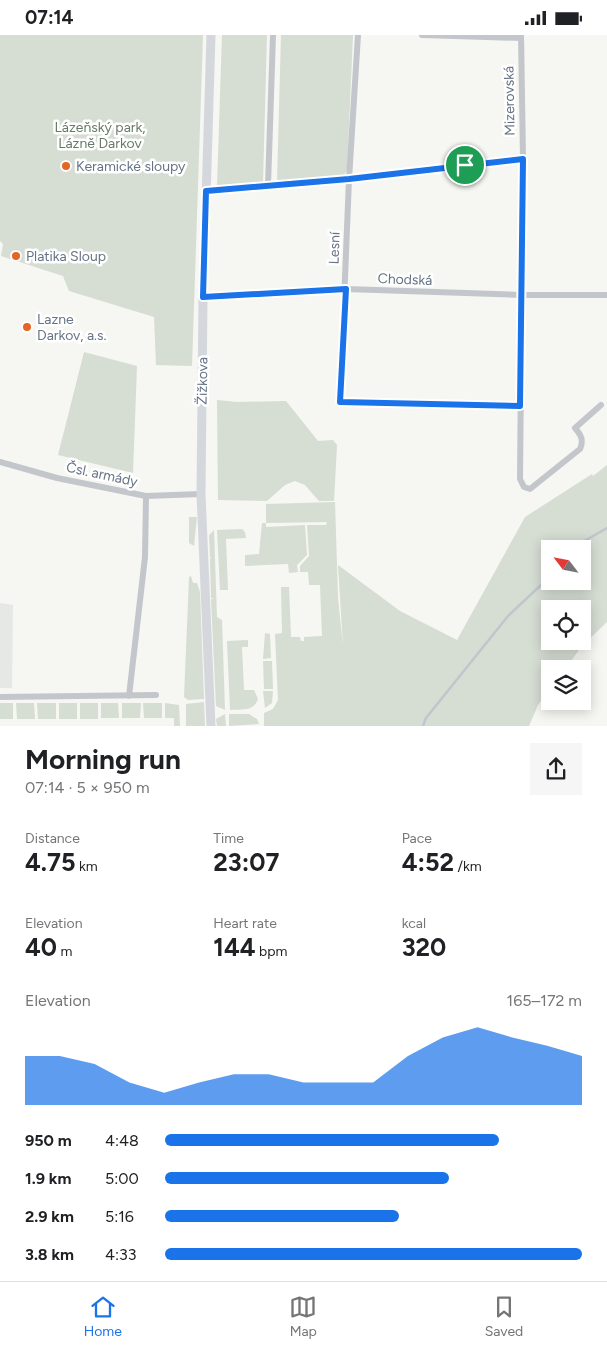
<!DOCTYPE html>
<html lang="en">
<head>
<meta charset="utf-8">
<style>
  :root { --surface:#fff; --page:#f6f6f6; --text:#202124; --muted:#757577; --line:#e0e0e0; --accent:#1a73e8 }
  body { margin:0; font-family:Figtree,sans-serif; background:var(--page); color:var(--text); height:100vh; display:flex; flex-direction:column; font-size:19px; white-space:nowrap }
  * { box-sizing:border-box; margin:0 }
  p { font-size:16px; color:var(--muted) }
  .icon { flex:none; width:28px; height:28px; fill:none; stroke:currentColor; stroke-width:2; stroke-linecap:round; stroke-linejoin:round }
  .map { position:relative; height:691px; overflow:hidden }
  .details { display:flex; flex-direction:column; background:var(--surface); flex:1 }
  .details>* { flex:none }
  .needle { width:32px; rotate:302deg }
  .tools { position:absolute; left:541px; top:505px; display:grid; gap:10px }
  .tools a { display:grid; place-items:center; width:50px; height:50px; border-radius:0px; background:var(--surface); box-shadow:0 2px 12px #0003; font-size:25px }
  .pin { position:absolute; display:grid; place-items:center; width:42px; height:42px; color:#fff; margin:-21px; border:2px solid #fff; border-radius:50%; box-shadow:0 1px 5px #0007 }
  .round { display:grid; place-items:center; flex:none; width:52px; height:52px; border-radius:0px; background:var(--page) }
  .headline { display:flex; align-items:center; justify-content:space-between; height:85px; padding:0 25px }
  h1 { font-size:28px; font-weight:700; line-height:38px }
  .stats { display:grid; grid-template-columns:repeat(3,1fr); gap:8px; height:85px; padding:5px 25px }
  .stats div { display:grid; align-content:center }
  .stats b { font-size:25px; font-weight:700 }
  .stats small { font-size:14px; font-weight:400 }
  .stats p { font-size:14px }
  .chart { height:140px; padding:10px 25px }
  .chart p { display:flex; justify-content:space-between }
  .chart svg { width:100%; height:90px; margin-top:5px; fill:var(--accent); opacity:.7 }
  ul { padding:0 25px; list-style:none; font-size:16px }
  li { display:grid; grid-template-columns:80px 60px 1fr; align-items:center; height:38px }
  li i { height:12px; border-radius:6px; background:var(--accent) }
  .status { display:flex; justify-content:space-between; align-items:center; height:35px; padding:0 25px; background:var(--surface); direction:ltr }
  .status svg { height:14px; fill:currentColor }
  .tabs { display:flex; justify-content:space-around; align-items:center; height:70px; border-top:1px solid var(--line); background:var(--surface); font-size:14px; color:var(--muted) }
  .tabs a { display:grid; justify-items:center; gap:2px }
  .tabs .current { color:var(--accent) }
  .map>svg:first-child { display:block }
  .built { fill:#e6e8e6 }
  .green { fill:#d6ddd3; fill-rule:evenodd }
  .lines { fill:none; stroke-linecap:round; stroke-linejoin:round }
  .stream { stroke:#bfc7ce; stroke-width:2.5 }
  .street { stroke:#c3c6ca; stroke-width:6 }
  .secondary { stroke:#d4d8dc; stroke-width:9 }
  .route-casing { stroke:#fff; stroke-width:10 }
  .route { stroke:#1a73e8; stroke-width:6 }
  .poi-dot { fill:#e56624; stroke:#fff; stroke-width:2 }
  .labels { text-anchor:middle; stroke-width:5; stroke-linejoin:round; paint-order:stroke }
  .street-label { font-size:14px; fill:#657384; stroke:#fff }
  .park-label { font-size:14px; fill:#667b64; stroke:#fff }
  .poi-label { font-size:14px; fill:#657384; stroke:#fff; text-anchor:start }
</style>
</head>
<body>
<div class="status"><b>07:14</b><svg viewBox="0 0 49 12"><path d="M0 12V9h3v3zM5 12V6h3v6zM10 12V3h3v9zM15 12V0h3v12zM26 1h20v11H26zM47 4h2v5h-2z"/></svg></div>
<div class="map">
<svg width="607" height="691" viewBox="0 0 607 691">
  <rect width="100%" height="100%" fill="#f6f6f2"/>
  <!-- built -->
  <path class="built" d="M0,568L13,570L12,653H0Z"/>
  <!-- green -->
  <path class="green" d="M0,0H203L192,331L156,330L154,282L69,256L63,241L1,221L3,209L0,206Z
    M222,0H267L263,147L217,151Z
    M281,0H353L347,135L344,141L277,146Z
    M84,317L137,331L133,438L58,420Z
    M217,365L237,367L286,366L318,406L333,405L337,410L334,466H319L305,450L295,446L285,450L267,466L218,465Z
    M607,430V587L582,611L565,634H550V654L538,670L529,691H264V678L273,674L278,665L275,599L282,598L281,552H289L291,602H300L301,606H304V602L322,601L320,550H309L308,537H300V531L309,521L307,490H326L327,487L266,488V492L305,490L307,520L297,530L298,537L289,538L288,529L245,531V520L259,519L262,488H266V469L335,467L338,563L343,611L338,530L400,576L457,605L525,482L592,439L593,441ZM550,514H582V546H550ZM550,574H582V606H550Z
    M189,482H197L194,511L189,508Z
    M242,494L245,497L246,503L226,504L228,555H220L217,495Z
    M214,495L217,582L222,585L225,675L216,671L211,564H214L211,563L210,523H212L210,522L209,500Z
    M191,541L193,548H197L200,557L204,664L188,665L184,662L189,542Z
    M265,598L270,599L271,623L263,624Z
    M248,605V612H242L244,655H254L258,664C254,677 241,674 230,675L227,606Z
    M263,626H272L273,654H264Z
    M263,656H273L272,668L265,673Z
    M204,667L205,691H186V669Z
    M0,668H13V684H0Z
    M16,668H34L35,684H17Z
    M37,668H56V684H38Z
    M59,668H77V684H59Z
    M80,668H98V684H80Z
    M101,668H118L119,683H101Z
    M122,668H141L140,683H122Z
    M143,668H162V683H144Z
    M165,668L179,670L180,691H174V683H165Z
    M225,679L226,691H217L216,684Z
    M229,679H249L257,684L259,689L229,691Z"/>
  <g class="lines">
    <!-- stream -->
    <path class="stream" d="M570,514L607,493
      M423,691L426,683L508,581L542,549L550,537"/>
    <!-- street -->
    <path class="street" d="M358,0L349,144L340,367L520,371
      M422,0L521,3
      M521,0L523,123L520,444L524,452L530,454L580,414C584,405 581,400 575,393L601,370
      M268,151L273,0
      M206,156L349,144L523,123
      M203,262L346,254L521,260H607
      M0,427L57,443L146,461L201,459
      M129,661L145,522L146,461
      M0,662L156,660"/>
    <!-- secondary -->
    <path class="secondary" d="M211,0L203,262L201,459L211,691"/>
  </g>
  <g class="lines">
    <defs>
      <path id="route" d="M523,124L520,371L340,367L346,254L203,262L206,156L349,144Z"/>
    </defs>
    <!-- route casing -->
    <use href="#route" class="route-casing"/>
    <!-- route -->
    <use href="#route" class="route"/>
  </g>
  <!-- markers -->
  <g class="poi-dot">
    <circle cx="66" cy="131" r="5"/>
    <circle cx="16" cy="221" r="5"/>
    <circle cx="27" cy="292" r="5"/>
  </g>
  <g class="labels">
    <!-- street labels -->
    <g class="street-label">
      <text transform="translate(509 66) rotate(-91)" y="5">Mizerovská</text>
      <text transform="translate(334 213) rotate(-88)" y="5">Lesní</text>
      <text transform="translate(405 244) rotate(2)" y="5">Chodská</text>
      <text transform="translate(202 346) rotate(-89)" y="5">Žižkova</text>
      <text transform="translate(102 439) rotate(12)" y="5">Čsl. armády</text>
    </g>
    <!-- park labels -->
    <g class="park-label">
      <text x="100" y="97">Lázeňský park,<tspan x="100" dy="16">Lázně Darkov</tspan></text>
    </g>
    <!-- poi labels -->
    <g class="poi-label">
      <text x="76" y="136">Keramické sloupy</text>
      <text x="26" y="226">Platika Sloup</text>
      <text x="37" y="289">Lazne<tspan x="37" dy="16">Darkov, a.s.</tspan></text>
    </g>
  </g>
</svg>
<div class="tools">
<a><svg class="needle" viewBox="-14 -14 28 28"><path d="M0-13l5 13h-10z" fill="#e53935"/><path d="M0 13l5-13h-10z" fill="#757577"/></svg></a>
<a><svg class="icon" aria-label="locate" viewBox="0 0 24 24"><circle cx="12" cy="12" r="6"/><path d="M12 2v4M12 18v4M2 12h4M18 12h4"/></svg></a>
<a><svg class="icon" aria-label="layers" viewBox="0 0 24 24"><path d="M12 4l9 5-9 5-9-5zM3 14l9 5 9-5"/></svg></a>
</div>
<div class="pin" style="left:465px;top:130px;background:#1e9e55"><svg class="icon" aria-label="arrive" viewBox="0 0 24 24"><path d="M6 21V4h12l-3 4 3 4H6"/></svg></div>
</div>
<section class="details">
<div class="headline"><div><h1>Morning run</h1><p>07:14 · 5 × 950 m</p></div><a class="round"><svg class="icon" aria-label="share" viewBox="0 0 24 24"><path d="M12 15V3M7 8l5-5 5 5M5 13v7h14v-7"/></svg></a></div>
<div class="stats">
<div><p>Distance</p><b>4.75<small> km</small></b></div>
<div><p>Time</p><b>23:07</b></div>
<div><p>Pace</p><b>4:52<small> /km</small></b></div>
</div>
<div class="stats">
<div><p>Elevation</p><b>40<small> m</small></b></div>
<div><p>Heart rate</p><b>144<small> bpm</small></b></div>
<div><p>kcal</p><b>320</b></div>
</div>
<div class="chart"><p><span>Elevation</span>165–172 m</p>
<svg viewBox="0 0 160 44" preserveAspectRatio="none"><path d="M0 44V20L10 20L20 24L30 33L40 38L50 33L60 29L70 29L80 33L90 33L100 33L110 20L120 11L130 6L140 11L150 15L160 20V44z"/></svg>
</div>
<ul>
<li><b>950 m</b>4:48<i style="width:80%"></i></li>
<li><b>1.9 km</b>5:00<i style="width:68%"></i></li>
<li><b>2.9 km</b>5:16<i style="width:56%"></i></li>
<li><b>3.8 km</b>4:33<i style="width:100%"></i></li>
</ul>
</section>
<nav class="tabs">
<a class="current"><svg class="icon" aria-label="home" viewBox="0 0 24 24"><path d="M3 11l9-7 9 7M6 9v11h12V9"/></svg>Home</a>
<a><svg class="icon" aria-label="map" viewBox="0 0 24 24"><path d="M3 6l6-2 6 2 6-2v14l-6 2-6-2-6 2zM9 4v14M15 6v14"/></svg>Map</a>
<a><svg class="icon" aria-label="saved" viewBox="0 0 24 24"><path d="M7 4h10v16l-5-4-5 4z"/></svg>Saved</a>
</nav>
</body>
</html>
